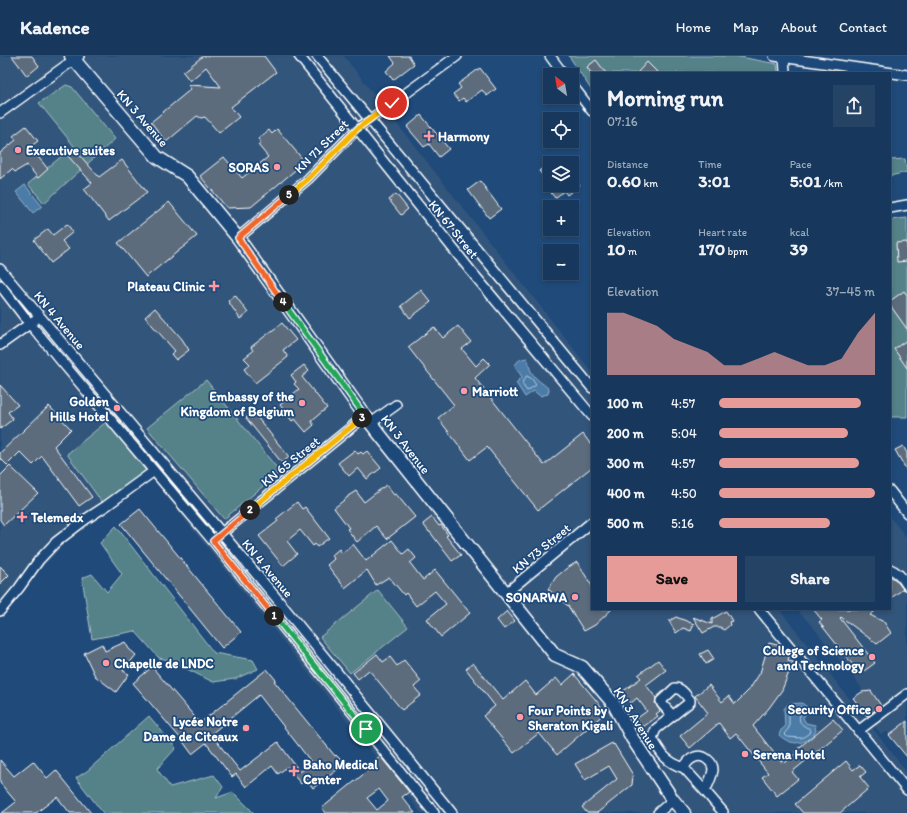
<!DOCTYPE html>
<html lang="en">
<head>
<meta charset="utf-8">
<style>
  :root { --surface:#17385c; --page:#244365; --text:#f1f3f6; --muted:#9eacbb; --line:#365272; --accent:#e69b98 }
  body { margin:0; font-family:Itim,sans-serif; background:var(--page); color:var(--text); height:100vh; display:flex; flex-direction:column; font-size:15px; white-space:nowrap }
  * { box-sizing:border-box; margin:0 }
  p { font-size:13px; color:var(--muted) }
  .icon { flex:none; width:22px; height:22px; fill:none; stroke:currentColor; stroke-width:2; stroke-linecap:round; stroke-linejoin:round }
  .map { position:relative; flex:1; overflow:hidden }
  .side { position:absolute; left:591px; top:16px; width:300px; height:538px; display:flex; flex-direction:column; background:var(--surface); border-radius:0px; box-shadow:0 2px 6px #0003,0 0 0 1px var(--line) }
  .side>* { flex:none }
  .needle { width:26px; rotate:329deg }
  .fabs { position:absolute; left:543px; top:12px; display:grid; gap:8px }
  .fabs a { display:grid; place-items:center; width:36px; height:36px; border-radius:0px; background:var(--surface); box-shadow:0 2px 6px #0003,0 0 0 1px var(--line); font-size:20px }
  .pin { position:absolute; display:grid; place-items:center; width:34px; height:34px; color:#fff; margin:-17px; border:2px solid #fff; border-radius:50%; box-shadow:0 1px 4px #0007 }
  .km { position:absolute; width:20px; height:20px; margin:-10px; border-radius:50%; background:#222; color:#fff; font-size:11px; line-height:20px; text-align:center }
  .round { display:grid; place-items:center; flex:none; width:42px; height:42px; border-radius:0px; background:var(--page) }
  .headline { display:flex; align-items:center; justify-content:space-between; height:68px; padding:0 16px }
  h1 { font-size:22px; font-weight:700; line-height:30px }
  .metrics { display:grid; grid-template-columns:repeat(3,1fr); gap:6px; height:68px; padding:4px 16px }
  .metrics div { display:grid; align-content:center }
  .metrics b { font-size:17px; font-weight:700 }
  .metrics small { font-size:11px; font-weight:400 }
  .metrics p { font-size:11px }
  .chart { height:112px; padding:8px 16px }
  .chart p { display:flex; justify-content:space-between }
  .chart svg { width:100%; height:72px; margin-top:4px; fill:var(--accent); opacity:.7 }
  .primary-button { display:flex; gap:8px; margin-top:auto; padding:8px 16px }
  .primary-button a { flex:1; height:46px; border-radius:0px; background:var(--accent); color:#111; font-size:16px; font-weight:700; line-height:46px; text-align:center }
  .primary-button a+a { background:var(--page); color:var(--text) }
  ul { padding:0 16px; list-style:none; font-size:13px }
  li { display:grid; grid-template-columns:64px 48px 1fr; align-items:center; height:30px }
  li i { height:10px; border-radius:5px; background:var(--accent) }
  header { display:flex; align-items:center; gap:24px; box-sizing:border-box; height:56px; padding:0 20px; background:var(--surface); border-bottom:1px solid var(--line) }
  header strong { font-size:19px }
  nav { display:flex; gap:22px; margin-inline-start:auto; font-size:14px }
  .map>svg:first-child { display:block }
  .built { fill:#31547b }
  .green { fill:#548189; stroke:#aac0c4 }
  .water { fill:#4b7ba8; stroke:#93b0cb }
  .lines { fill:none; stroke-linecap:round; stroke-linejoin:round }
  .shore { stroke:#b7cadc; stroke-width:1 }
  .building { fill:#5b6c7c; stroke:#fff; fill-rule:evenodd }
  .minor-casing { stroke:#fff; stroke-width:12 }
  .major-casing { stroke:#fff; stroke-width:15 }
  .minor { stroke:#1f4a7a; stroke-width:9 }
  .major { stroke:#1f4a7a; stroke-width:12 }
  .split-1-casing { stroke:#fff; stroke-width:8 }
  .split-2-casing { stroke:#fff; stroke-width:8 }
  .split-3-casing { stroke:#fff; stroke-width:8 }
  .split-4-casing { stroke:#fff; stroke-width:8 }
  .split-5-casing { stroke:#fff; stroke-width:8 }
  .split-6-casing { stroke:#fff; stroke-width:8 }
  .split-1 { stroke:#22a559; stroke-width:5 }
  .split-2 { stroke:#f0652b; stroke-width:5 }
  .split-3 { stroke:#f5b400; stroke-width:5 }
  .split-4 { stroke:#22a559; stroke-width:5 }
  .split-5 { stroke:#f0652b; stroke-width:5 }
  .split-6 { stroke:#f5b400; stroke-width:5 }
  .poi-dot { fill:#ff9aa2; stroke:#1f4a7a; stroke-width:1.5 }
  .labels { text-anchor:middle; stroke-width:3.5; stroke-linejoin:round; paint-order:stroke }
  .street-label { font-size:13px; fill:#fff; stroke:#1f4a7a }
  .poi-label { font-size:13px; font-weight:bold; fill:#fff; stroke:#1f4a7a; text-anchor:start }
</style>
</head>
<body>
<header>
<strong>Kadence</strong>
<nav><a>Home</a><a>Map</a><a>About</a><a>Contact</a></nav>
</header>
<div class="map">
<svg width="907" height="757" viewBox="0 0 907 757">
  <rect width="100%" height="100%" fill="#1f4a7a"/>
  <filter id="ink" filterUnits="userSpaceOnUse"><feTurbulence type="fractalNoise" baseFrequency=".025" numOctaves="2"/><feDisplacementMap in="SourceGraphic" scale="8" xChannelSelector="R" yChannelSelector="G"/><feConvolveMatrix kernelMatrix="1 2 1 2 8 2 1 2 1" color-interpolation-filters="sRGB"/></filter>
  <g filter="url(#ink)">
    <!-- built -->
    <path class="built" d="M0,0H344L592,316V553H779L907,716V757H421L140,408L0,556Z
      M890,461L907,482V701L887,676L881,678L853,642L862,636L861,631L812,570L796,553H890Z"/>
    <!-- green -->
    <path class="green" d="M569,0H735L777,8L778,17H592V35Z
      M66,29L72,31L115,83L44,147L28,128L74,90L39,47Z
      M905,103L907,116L890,120V104Z
      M907,162V361H890V164Z
      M206,324L280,416L224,463L147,372Z
      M106,366L147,416L104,449L67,398Z
      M116,470L214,597L253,604L258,613L235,623L213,626L169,604L159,602L135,575L92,583L82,522L92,518L107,536L122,518L100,487Z
      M378,534L408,571L350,617L320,581Z
      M149,660L176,692L157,713L170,731L214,719L223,731L216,742L233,736L254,757H103L76,722L87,715Z"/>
    <!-- water -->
    <path class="water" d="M25,129L42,150L33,157L16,136Z
      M527,302C530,308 529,313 532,317C536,324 543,327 549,333L548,338L540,340L534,335L525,341L516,327L522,321L515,310C517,304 521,303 527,302Z
      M802,647L807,651L806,657L803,662L806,667L815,669L816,675C806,689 792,691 779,679L781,674L785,671L784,653L788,648Z"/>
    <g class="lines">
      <!-- shore -->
      <path class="shore" d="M527,320L532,323L536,329L527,335L522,328Z
        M801,651L802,655C796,665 801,669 810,673L811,676L802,682L787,681L784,678L789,672V654L791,652Z"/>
    </g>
    <!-- building -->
    <path class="building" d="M12,0H32L39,10L27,20Z
      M203,0H264L276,16L231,51L239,61L219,77L205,61L201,62L197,60L166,86L151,66L191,33L188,29L221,31L206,11L190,25L183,16Z
      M390,0H409L414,8L393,24L386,15L395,7Z
      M596,4L606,17H591L587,11Z
      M647,6L658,17H637Z
      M480,12L496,33L487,40L482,34L466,46L463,42L459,45L453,38L461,32L458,28Z
      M421,59L449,93L439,101L429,88L424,91L407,71Z
      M26,70L38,85L30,91L48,113L38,122L27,109L15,116L12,113L0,123V97L16,84L13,80Z
      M277,73L305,106L251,151L227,152L200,120L224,101L242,122L268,101L258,89L261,86L258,83L269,74L272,78Z
      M75,94L99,121L122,104L147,136L109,165L84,133L92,127L68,100Z
      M550,106V128L539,115Z
      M480,125L501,153L489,162L468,134Z
      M545,129H580L567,139L564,135L555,142Z
      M396,138L408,153L401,159L389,144Z
      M169,146L197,180L146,221L118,187Z
      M67,168L73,176L62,185L69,193L51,207L34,184L48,173L53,179Z
      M907,186V205L897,206L896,187Z
      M421,234L431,246L410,262L401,250Z
      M904,235L907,239V273L890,249V245Z
      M235,239L248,257L240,263L228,245Z
      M155,252L182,283L189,294L176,304L171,298L175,295L145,261Z
      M282,267L296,284L283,294L288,301L255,327L244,313L250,308L244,302L253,295L251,291Z
      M458,270L471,286L462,293L476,310L484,302L490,308L475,322L544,409L583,378L592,390V411L538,454L487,391L470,404L438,362L454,349L408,291L434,271L443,282Z
      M907,284V312L894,293Z
      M304,309L309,315L302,321L327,352L311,365L314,369L306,376L295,363L292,365L280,349L299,333L294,328L296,326L291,319Z
      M0,329L18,349L8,356L13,363L0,373Z
      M49,350L71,373L54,390L92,441L79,450L42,400L33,409L20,396L7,409L0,402V397Z
      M253,356L289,401L282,407L246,362Z
      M903,390L907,397V415L895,394Z
      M355,394L358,398L361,396L363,398L367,395L381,412L367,423L358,412L349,420L338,407Z
      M10,410L38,437L4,469L0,464V420Z
      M386,429L394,439L396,438L415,461L387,483L376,470L357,486L347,473L349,472L334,452L348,441V440L356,435L364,446Z
      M297,446L302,453L305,451L329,482L317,491L315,488L313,490L300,474L287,485L297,498L283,510L259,480L278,465L276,463Z
      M140,453L241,576L222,592L121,468Z
      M432,461L439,470L441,469L448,479L446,480L461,499L452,505L430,476H429L423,468Z
      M392,484L403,498L409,493L416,502L410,507L423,524L435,514L470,557L441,581L427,563L446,548L435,535L416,550L406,537L404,539L389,521L376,529L367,514L345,532L327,509L334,503L332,499L339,493L342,497L353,488L366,505Z
      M577,506L592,530V553H612L595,569L584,575L568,550L548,533L556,521L567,512Z
      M0,510L9,519L0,528Z
      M890,520L896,524L903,533L890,543Z
      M813,553H878L870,559L884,566L891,577L877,588L841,561L840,562L875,607L860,618L819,566L822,564Z
      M507,555L515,565L504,573L497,564Z
      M726,555L732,565L729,566L730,569L724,574L720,571H714L703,577L693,561L712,568V563Z
      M676,561L694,568L691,575L683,572L676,577L669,565Z
      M125,586L129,593L136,599L123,615L129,618L116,636L95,620L84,597L102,588L105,595Z
      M769,587L781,590L780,593L785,594L789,600L788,605L793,606L782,634L769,652L753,670L781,706L783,705L785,707L796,697L795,695L833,663L843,674L792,716L798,723L777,740L762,721L768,717L736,677L730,682L719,667L690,692L680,680L708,657L695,640L709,629L722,646L729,640L735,648L749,634L760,617Z
      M708,594L714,603L706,608L700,598Z
      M377,598L383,606L390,601L397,610L404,604L421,625L414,631L421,639L402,654L369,614L358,623L353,617Z
      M658,604L666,614L646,629L656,642L655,647L660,655L656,658L658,660L643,671L636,663L647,655L637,642L631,647L622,636L641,622L638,619Z
      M473,607L503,644L525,625L536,639L556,622L562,629L574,618L606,656L557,699L539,677L514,697L483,660L495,650L466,613Z
      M152,611L200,667L267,613L276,624L274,625L335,700L336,699L345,708L313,732L306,723L301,728L287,711L278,718L272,710L246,731L236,718L232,721L206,687L192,698L181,683L133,627ZM259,639L312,707L300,716L278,686L240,715L211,678Z
      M871,635L880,648V651L867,660L853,642L862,636Z
      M907,665V701L889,679Z
      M612,687L613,689L614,688L633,719L632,729L597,757H587L582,751L617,723L609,710L585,724L575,708Z
      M380,700L409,736L402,741L415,757H326L322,752L376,708L374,705ZM379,733L388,745L377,754L367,742Z
      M0,704L14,720L33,705L47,722L56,714L91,757H70L57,741L36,757H2L16,746L0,727Z
      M846,705L853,714L860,709L866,716L860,721L869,732L840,757H803L795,748Z"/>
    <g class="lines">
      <defs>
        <path id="minor" d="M299,0L471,215L592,360
          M317,0L592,332
          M550,0L564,19
          M774,0L907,19
          M784,0L785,17
          M572,29L592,55
          M0,57L79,0
          M890,152L907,149
          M238,182L308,123L357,73L457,0
          M0,213L273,538L452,757
          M0,229L30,268L213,485L434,757
          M0,289L35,264
          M371,367L396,349
          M890,435L907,457
          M217,481L365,360
          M890,513C898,516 903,522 907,529
          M506,537L592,466
          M759,553L907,734
          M0,555L19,532L39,504L56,486L86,463L106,450L154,415
          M672,659L662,648L661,645L675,632C682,632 686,640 690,644V646L656,673L652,682C661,698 666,706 684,712
          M858,675L907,638
          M705,735L684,712C686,707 690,703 695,701C704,698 713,706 713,714C712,721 708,729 705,735L723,756
          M658,757L673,744"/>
        <path id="major" d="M71,0L157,101L187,120L238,182L365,360L555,599L582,611L613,647L632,682L673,744L684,757"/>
      </defs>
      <!-- minor casing -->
      <use href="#minor" class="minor-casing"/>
      <!-- major casing -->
      <use href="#major" class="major-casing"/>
      <!-- minor -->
      <use href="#minor" class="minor"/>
      <!-- major -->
      <use href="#major" class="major"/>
    </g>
  </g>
  <g class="lines" filter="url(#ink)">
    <defs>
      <path id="split-1" d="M274,560L366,673"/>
      <path id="split-2" d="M250,454L213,485L274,560"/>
      <path id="split-3" d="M250,454L362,362"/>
      <path id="split-4" d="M283,246L365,360L362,362"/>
      <path id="split-5" d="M283,246L238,182L289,139"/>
      <path id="split-6" d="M289,139L308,123L357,73L392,47"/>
    </defs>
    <!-- split-1 casing -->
    <use href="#split-1" class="split-1-casing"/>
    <!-- split-2 casing -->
    <use href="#split-2" class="split-2-casing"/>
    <!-- split-3 casing -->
    <use href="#split-3" class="split-3-casing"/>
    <!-- split-4 casing -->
    <use href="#split-4" class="split-4-casing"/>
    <!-- split-5 casing -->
    <use href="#split-5" class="split-5-casing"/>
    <!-- split-6 casing -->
    <use href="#split-6" class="split-6-casing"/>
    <!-- split-1 -->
    <use href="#split-1" class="split-1"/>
    <!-- split-2 -->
    <use href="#split-2" class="split-2"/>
    <!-- split-3 -->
    <use href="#split-3" class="split-3"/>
    <!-- split-4 -->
    <use href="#split-4" class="split-4"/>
    <!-- split-5 -->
    <use href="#split-5" class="split-5"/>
    <!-- split-6 -->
    <use href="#split-6" class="split-6"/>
  </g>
  <!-- markers -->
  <g class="poi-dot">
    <path d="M427 74h4v4h4v4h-4v4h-4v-4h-4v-4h4z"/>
    <circle cx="18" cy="94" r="4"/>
    <circle cx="277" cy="111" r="4"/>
    <path d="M212 224h4v4h4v4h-4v4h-4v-4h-4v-4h4z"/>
    <circle cx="464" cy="335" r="4"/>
    <circle cx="302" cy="347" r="4"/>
    <circle cx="117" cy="352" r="4"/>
    <path d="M20 455h4v4h4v4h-4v4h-4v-4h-4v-4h4z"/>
    <circle cx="575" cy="541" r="4"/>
    <circle cx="872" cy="601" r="4"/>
    <circle cx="106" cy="607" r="4"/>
    <circle cx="879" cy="653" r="4"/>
    <circle cx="520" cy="661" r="4"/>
    <circle cx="246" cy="672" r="4"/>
    <circle cx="745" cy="698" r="4"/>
    <path d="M292 709h4v4h4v4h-4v4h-4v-4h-4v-4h4z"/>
  </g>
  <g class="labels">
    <!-- street labels -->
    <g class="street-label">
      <text transform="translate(143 62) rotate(49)" y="5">KN 3 Avenue</text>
      <text transform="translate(321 90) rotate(-45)" y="5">KN 71 Street</text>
      <text transform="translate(454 173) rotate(51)" y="5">KN 67 Street</text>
      <text transform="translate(60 264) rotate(50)" y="5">KN 4 Avenue</text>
      <text transform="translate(406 388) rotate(52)" y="5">KN 3 Avenue</text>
      <text transform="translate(290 405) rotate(-39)" y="5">KN 65 Street</text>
      <text transform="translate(541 492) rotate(-39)" y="5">KN 73 Street</text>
      <text transform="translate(268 512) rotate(50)" y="5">KN 4 Avenue</text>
      <text transform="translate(636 662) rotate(58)" y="5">KN 3 Avenue</text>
    </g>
    <!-- poi labels -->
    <g class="poi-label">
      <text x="438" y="85">Harmony</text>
      <text x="26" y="99">Executive suites</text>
      <text x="269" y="116" text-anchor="end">SORAS</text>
      <text x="205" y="235" text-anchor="end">Plateau Clinic</text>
      <text x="472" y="340">Marriott</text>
      <text x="294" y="345" text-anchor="end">Embassy of the<tspan x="294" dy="15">Kingdom of Belgium</tspan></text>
      <text x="109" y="350" text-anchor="end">Golden<tspan x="109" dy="15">Hills Hotel</tspan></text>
      <text x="31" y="466">Telemedx</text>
      <text x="567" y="546" text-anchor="end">SONARWA</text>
      <text x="864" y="599" text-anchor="end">College of Science<tspan x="864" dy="15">and Technology</tspan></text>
      <text x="114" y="612">Chapelle de LNDC</text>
      <text x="871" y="658" text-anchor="end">Security Office</text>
      <text x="528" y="659">Four Points by<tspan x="528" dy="15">Sheraton Kigali</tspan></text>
      <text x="238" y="670" text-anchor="end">Lycée Notre<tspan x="238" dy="15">Dame de Citeaux</tspan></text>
      <text x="753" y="703">Serena Hotel</text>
      <text x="303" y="713">Baho Medical<tspan x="303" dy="15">Center</tspan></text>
    </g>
  </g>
</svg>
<div class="fabs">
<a><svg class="needle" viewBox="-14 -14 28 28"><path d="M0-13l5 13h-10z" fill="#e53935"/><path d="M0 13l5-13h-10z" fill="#9eacbb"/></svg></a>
<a><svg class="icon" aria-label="locate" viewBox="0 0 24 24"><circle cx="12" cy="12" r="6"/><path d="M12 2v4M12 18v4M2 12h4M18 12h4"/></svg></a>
<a><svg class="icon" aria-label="layers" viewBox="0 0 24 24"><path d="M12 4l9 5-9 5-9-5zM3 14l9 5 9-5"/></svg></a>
<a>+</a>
<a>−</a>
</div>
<div class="pin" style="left:366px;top:673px;background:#1e9e55"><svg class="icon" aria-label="arrive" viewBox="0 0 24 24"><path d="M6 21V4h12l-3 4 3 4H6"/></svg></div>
<div class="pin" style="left:392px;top:47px;background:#d93025"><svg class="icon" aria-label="check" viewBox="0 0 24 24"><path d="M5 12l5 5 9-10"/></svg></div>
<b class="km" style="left:274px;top:560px">1</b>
<b class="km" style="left:250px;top:454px">2</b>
<b class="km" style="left:362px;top:362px">3</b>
<b class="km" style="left:283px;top:246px">4</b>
<b class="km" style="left:289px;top:139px">5</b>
<section class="side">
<div class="headline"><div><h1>Morning run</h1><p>07:16</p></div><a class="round"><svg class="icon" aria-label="share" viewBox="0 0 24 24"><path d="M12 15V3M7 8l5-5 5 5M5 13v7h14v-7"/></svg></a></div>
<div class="metrics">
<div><p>Distance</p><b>0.60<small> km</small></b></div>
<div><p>Time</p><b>3:01</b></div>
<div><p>Pace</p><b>5:01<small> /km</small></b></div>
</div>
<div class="metrics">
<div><p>Elevation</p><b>10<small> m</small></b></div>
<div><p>Heart rate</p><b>170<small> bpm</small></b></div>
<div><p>kcal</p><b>39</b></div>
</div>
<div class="chart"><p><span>Elevation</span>37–45 m</p>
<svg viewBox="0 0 160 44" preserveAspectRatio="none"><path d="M0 44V6L10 6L20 10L30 14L40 22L50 26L60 30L70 38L80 38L90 34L100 30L110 34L120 38L130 38L140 34L150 18L160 6V44z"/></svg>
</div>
<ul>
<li><b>100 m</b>4:57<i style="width:91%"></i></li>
<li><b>200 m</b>5:04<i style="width:83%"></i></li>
<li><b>300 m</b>4:57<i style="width:90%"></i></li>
<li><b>400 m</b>4:50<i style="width:100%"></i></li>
<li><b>500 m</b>5:16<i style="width:71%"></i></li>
</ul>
<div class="primary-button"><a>Save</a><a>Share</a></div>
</section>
</div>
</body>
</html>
